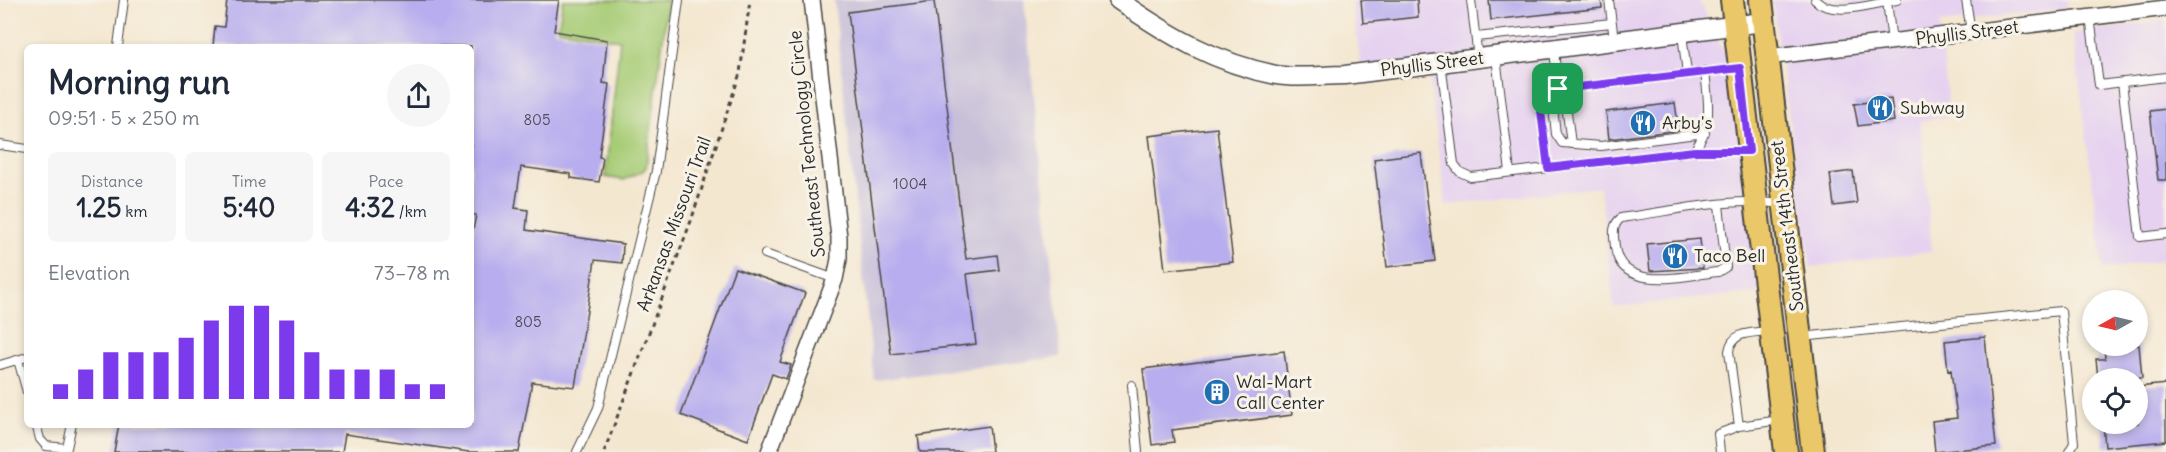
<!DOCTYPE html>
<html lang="en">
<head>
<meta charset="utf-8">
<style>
  :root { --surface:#fff; --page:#f6f6f7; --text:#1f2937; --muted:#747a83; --accent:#7c3aed }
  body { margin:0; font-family:Delius,sans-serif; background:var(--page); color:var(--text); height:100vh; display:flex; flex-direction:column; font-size:22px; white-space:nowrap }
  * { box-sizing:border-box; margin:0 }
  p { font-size:20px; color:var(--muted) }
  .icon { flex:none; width:33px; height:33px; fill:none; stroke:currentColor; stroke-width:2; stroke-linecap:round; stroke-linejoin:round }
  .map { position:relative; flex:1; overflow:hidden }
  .panel { position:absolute; left:24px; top:44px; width:450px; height:384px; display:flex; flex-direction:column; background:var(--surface); border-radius:9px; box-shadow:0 3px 9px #0003 }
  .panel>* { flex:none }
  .needle { width:39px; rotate:262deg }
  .fabs { position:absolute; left:2082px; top:290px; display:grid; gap:12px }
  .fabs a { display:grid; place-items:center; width:66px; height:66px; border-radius:50%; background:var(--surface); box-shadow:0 3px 9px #0003; font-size:30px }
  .pin { position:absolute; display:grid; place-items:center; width:51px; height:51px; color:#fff; margin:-26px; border-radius:12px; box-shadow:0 3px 9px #0006 }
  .round { display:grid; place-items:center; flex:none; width:63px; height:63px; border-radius:32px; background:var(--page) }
  .head { display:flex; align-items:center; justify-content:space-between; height:102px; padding:0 24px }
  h1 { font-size:33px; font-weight:700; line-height:45px }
  .figures { display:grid; grid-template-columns:repeat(3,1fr); gap:9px; height:102px; padding:6px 24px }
  .figures div { display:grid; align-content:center; border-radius:9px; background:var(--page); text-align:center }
  .figures b { font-size:26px; font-weight:700 }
  .figures small { font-size:16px; font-weight:400 }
  .figures p { font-size:16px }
  .chart { height:168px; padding:12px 24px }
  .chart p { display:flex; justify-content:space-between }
  .chart svg { width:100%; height:108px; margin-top:6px; stroke:var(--accent); stroke-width:6 }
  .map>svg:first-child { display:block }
  .built { fill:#e6d2f0 }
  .industrial { fill:#c8bfd8 }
  .green { fill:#a7cc76; stroke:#697c50; stroke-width:1.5 }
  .building { fill:#b8adee }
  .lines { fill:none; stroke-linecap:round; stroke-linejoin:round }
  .service-casing { stroke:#494744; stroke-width:10 }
  .minor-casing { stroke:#494744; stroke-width:18 }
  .tertiary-casing { stroke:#494744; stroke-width:21 }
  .primary-casing { stroke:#494744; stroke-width:26 }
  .path { stroke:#494744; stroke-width:3; stroke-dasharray:4.5 4.5; stroke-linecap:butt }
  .service { stroke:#fff; stroke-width:8 }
  .minor { stroke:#fff; stroke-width:15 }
  .tertiary { stroke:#fff; stroke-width:18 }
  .primary { stroke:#eac769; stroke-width:22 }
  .route-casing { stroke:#fff; stroke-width:12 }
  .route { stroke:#7c3aed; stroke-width:8 }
  .labels { text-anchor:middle; stroke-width:6; stroke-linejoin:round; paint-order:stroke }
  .number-label { font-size:15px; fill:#4e4c5c }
  .street-label { font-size:18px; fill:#2b2b2b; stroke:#f7f3e8 }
  .poi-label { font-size:18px; fill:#2b2b2b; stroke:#f7f3e8; text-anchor:start }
</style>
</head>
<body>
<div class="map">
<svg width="2166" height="452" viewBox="0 0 2166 452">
  <rect width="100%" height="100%" fill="#f7f3e8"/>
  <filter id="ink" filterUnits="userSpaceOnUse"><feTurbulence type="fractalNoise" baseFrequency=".0167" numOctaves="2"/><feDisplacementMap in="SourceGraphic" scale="12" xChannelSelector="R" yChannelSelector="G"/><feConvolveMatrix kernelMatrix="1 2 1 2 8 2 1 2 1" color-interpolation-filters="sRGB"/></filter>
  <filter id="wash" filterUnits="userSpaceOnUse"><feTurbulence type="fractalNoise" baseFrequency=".008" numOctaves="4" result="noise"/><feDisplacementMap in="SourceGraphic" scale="24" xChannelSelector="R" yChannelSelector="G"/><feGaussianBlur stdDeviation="1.35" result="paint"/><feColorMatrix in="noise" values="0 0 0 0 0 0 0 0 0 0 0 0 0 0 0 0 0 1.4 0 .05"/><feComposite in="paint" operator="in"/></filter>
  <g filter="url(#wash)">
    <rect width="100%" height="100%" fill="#f4e7d0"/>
    <!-- built -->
    <path class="built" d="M1352,0H1699L1720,46L1732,55L1760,292L1614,307L1600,187L1446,205L1429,77L1363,84Z
      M1772,0H2069L2065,9L1940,23L1949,116L1920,121L1932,251L1811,267Z
      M2166,20V260L2103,269L2073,33Z"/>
    <!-- industrial -->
    <path class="industrial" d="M834,0H1024L1061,357L874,380Z"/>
    <!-- green -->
    <path class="green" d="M563,0H668L646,167L643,171L624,180L605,177L620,40L558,29Z"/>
    <g id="blocks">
      <!-- building -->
      <path class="building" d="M227,0H559L554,31L607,40L603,83L609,84L599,157L603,158L599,182L571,178V174L521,167L515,208L528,210L526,230L623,244L622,263L595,260L575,387L532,382L519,452H469L345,434L342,452H114L119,424H471V240L476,215L471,214V46H213L215,26L224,27Z
        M1361,0H1417L1418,17L1363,23Z
        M1489,0H1601L1602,8L1491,20Z
        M934,1L966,259L997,255L999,270L967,274L976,344L891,354L848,12Z
        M1891,99L1894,121L1858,126L1854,104Z
        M1675,103L1679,130L1609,139L1606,112Z
        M2166,109V180H2158L2150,111Z
        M1217,128L1233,262L1165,270L1149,136Z
        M1421,153L1435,261L1387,267L1374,159Z
        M1853,171L1857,203L1834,206L1830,174Z
        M1700,239L1703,268L1650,271L1647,244Z
        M735,268L805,293L780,362L791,365L786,379L772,374L748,440L681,415Z
        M1985,337L1996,446L1935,452L1932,421L1957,418L1951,370L1948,371L1945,341Z
        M2104,345H2139L2142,378H2098L2096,359H2105Z
        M1284,351L1292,415L1172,430L1174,442L1152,445L1143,369Z
        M2166,384V441L2105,447L2103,423H2138V387Z
        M989,426L992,452H920L918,436Z"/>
    </g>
  </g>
  <g filter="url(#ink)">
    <use href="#blocks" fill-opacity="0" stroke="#494744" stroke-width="1.5"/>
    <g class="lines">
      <defs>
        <path id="service" d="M1471,0L1478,58
          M1609,0L1614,40
          M1815,0C1833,18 1874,3 1897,0
          M1966,0L1971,32
          M1887,1L1892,42
          M2090,17L2099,85L2166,77
          M1682,34L1687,73
          M1476,37L1612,23
          M118,46L124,0
          M1554,50L1558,89
          M1496,57L1510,172
          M1441,63L1454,164L1460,172L1471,177L1694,151H1748
          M2122,82L2140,237L2166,234
          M1564,88L1571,144
          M1551,89L1556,134L1562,143L1601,146L1705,133
          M0,145L27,149
          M1694,151C1714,123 1708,103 1705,71
          M1548,168L1540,103L1544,91L1739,68
          M1719,205L1726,267L1718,272C1686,275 1621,294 1615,247C1614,236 1611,226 1621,218L1627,217C1678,210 1731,197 1782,204
          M765,254L835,279
          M1768,331C1751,333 1732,331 1729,351L1739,426L1780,420
          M1801,337L2061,311L2074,443L2069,452
          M18,360L27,392
          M0,365L27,357
          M1132,385L1138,452
          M36,424L40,439L46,446L67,448L72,424
          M577,452L598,408L656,171L679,0
          M1720,452L1718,434L1739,426"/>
        <path id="minor" d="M1767,57L2166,8
          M769,452L835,279L839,259V237L812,0"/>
        <path id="tertiary" d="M1118,0C1168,35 1215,63 1276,75C1297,79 1323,75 1345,75L1763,22"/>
        <path id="primary" d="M1732,0L1786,452
          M1761,0L1813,452"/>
      </defs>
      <!-- service casing -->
      <use href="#service" class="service-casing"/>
      <!-- minor casing -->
      <use href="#minor" class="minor-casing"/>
      <!-- tertiary casing -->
      <use href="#tertiary" class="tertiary-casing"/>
      <!-- primary casing -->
      <use href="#primary" class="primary-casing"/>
      <!-- path -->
      <path class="path" d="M604,452L691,221L740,73L750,0"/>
      <!-- service -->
      <use href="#service" class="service"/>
      <!-- minor -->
      <use href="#minor" class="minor"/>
      <!-- tertiary -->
      <use href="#tertiary" class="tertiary"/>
      <!-- primary -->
      <use href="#primary" class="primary"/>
    </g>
  </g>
  <g class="lines" filter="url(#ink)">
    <defs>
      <path id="route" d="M1740,68L1749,151H1694L1548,168L1540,103L1544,91Z"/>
    </defs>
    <!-- route casing -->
    <use href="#route" class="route-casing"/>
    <!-- route -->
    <use href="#route" class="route"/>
  </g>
  <!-- icons -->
  <defs>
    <symbol id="restaurant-disc" viewBox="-11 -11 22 22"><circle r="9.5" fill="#1f6fb2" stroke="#f7f3e8"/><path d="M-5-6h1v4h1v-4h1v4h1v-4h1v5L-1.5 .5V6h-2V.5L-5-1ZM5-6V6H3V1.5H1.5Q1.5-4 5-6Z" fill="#fff"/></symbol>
    <symbol id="building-disc" viewBox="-11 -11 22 22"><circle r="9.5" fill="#1f6fb2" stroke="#f7f3e8"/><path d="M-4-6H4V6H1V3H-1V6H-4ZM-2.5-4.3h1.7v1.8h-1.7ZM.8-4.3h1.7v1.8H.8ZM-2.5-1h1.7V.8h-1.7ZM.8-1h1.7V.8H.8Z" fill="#fff"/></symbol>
  </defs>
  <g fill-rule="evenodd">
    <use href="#restaurant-disc" x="1865" y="93" width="30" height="30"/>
    <use href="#restaurant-disc" x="1628" y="108" width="30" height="30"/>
    <use href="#restaurant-disc" x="1660" y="241" width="30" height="30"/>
    <use href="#building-disc" x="1202" y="377" width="30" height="30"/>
  </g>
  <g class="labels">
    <!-- number labels -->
    <g class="number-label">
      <text x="537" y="125">805</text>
      <text x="910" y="189">1004</text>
      <text x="528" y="327">805</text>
    </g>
    <!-- street labels -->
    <g class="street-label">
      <text transform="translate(1967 33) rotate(-7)" y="6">Phyllis Street</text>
      <text transform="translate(1432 64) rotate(-7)" y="6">Phyllis Street</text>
      <text transform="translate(807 144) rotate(-96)" y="6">Southeast Technology Circle</text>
      <text transform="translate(674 224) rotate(-70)" y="6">Arkansas Missouri Trail</text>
      <text transform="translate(1787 226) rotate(-97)" y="6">Southeast 14th Street</text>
    </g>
    <!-- poi labels -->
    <g class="poi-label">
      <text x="1900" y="114">Subway</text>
      <text x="1662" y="129">Arby's</text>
      <text x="1694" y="262">Taco Bell</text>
      <text x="1236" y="388">Wal-Mart<tspan x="1236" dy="21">Call Center</tspan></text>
    </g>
  </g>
</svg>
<div class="fabs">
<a><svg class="needle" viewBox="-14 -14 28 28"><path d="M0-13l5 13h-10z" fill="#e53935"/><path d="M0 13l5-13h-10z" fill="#747a83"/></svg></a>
<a><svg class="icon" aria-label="locate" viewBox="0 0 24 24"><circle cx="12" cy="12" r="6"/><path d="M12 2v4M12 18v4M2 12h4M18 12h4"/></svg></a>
</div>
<div class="pin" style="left:1558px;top:89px;background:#1e9e55"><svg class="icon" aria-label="arrive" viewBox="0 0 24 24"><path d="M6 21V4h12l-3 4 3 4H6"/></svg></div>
<section class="panel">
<div class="head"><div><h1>Morning run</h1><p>09:51 · 5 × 250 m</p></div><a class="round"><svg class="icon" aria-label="share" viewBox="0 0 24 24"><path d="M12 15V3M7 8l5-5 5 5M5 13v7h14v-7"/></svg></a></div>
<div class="figures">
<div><p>Distance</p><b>1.25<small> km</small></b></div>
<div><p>Time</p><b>5:40</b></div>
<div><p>Pace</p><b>4:32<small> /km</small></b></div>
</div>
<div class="chart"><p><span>Elevation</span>73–78 m</p>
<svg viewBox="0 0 160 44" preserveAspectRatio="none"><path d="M5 44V38M15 44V32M25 44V25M35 44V25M45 44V25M55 44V19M65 44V12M75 44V6M85 44V6M95 44V12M105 44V25M115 44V32M125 44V32M135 44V32M145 44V38M155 44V38"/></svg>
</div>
</section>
</div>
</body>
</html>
